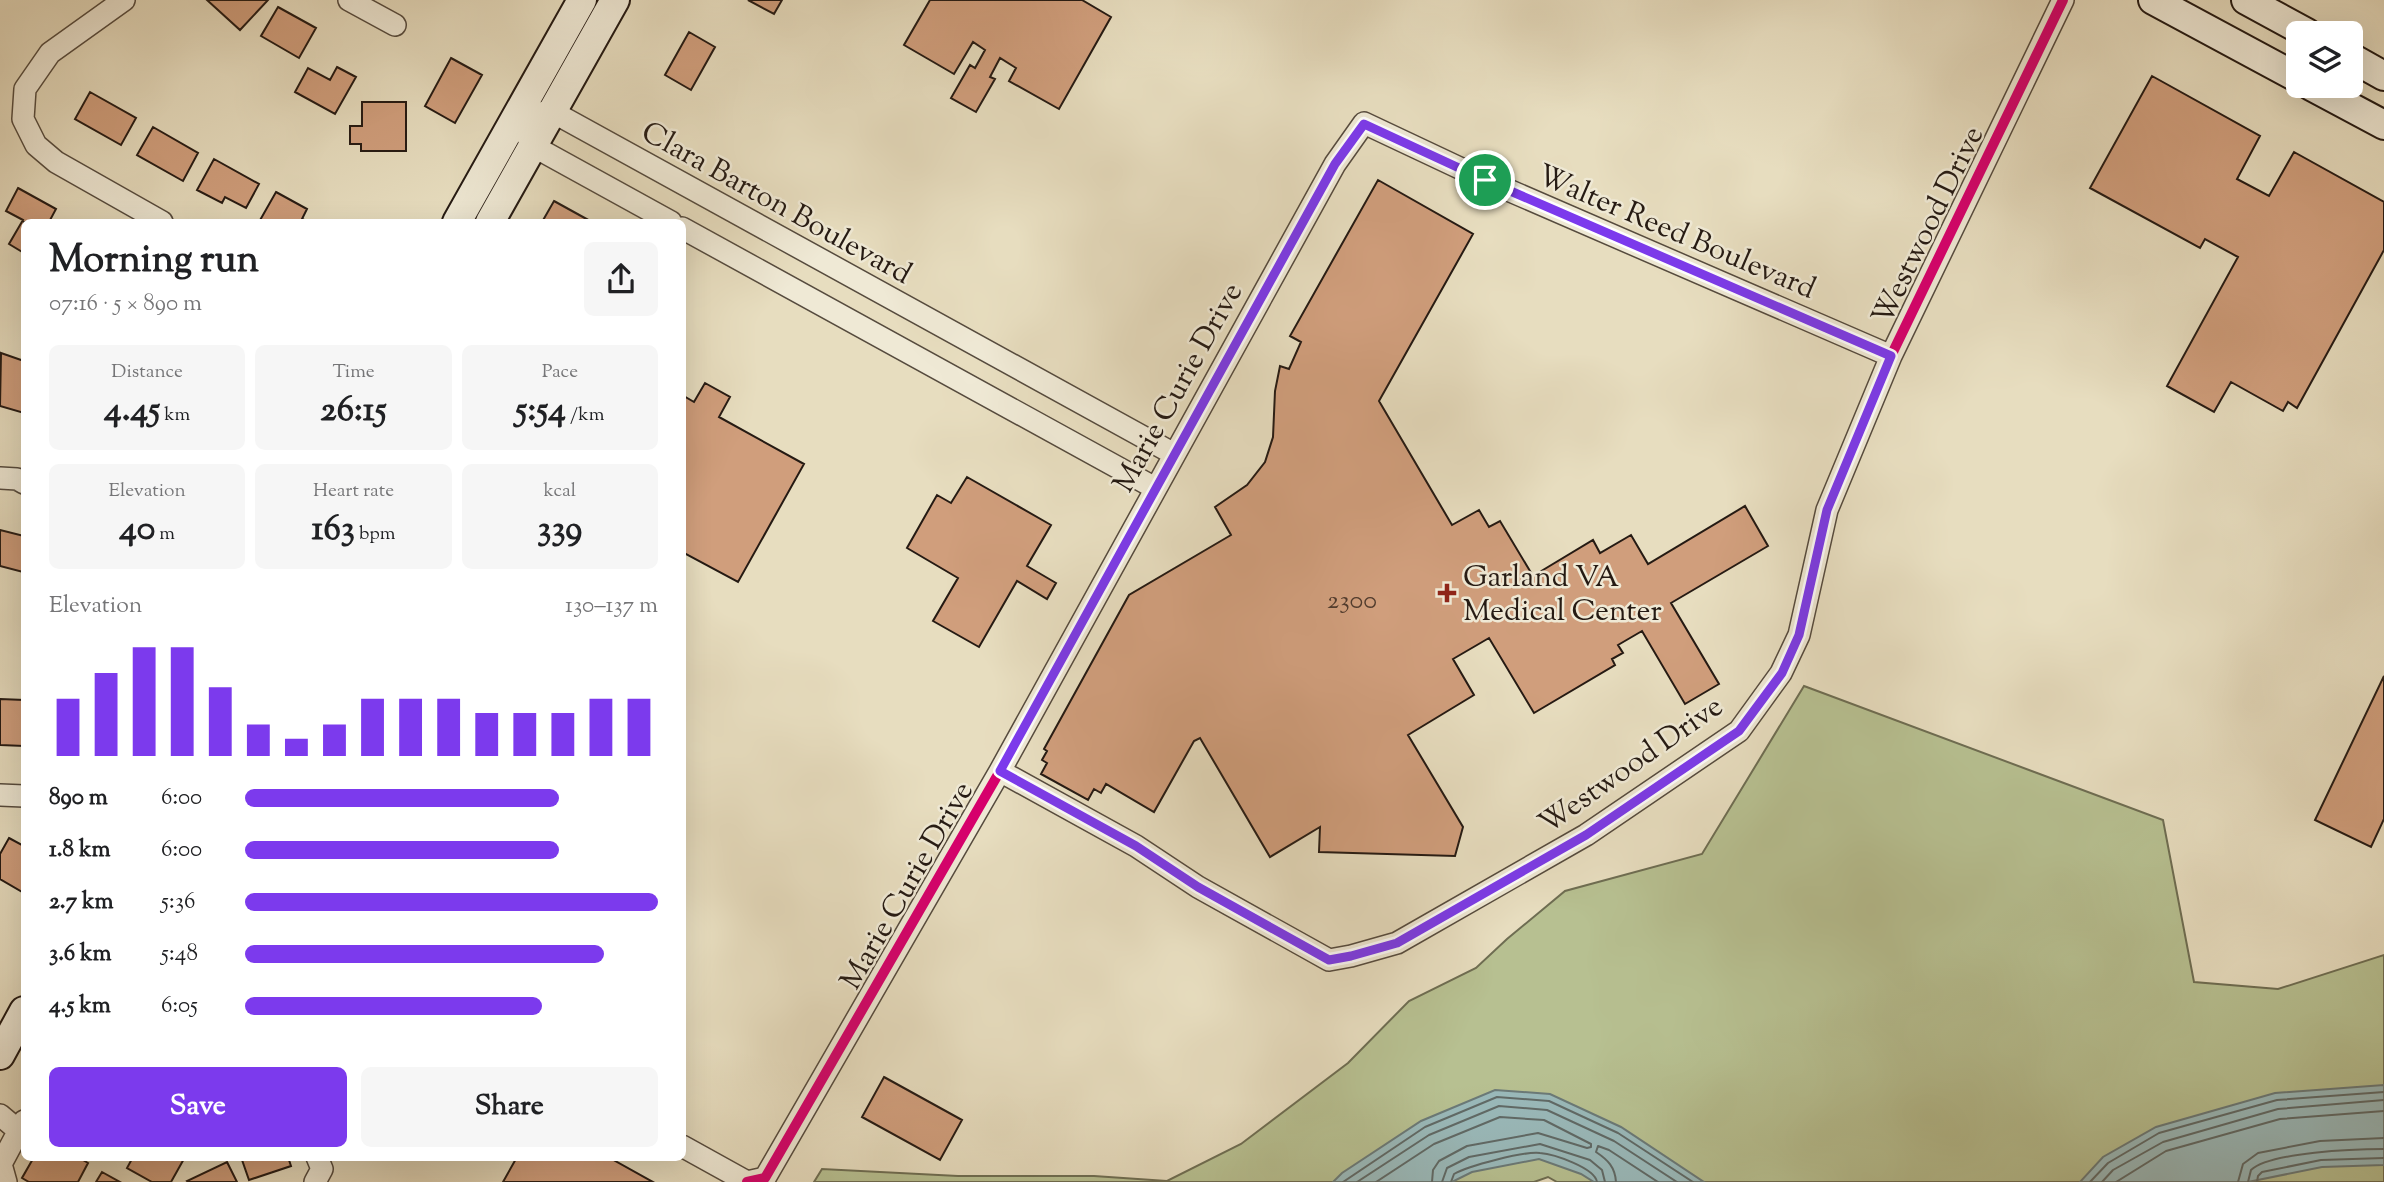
<!DOCTYPE html>
<html lang="en">
<head>
<meta charset="utf-8">
<style>
  :root { --surface:#fff; --page:#f6f6f6; --text:#202124; --muted:#757577; --accent:#7c3aed }
  body { margin:0; font-family:"Sorts Mill Goudy",serif; background:var(--page); color:var(--text); height:100vh; display:flex; flex-direction:column; font-size:26px; white-space:nowrap }
  * { box-sizing:border-box; margin:0 }
  p { font-size:23px; color:var(--muted) }
  .icon { flex:none; width:38px; height:38px; fill:none; stroke:currentColor; stroke-width:2; stroke-linecap:round; stroke-linejoin:round }
  .map { position:relative; flex:1; overflow:hidden }
  .panel { position:absolute; left:21px; top:219px; width:665px; height:942px; display:flex; flex-direction:column; background:var(--surface); border-radius:10px; box-shadow:0 7px 28px #0002 }
  .panel>* { flex:none }
  .fabs { position:absolute; left:2286px; top:21px; display:grid; gap:14px }
  .fabs a { display:grid; place-items:center; width:77px; height:77px; border-radius:10px; background:var(--surface); box-shadow:0 7px 28px #0002; font-size:35px }
  .pin { position:absolute; display:grid; place-items:center; width:60px; height:60px; color:#fff; margin:-30px; border:4px solid #fff; border-radius:50%; box-shadow:0 2px 7px #0007 }
  .round { display:grid; place-items:center; flex:none; width:74px; height:74px; border-radius:10px; background:var(--page) }
  .overview { display:flex; align-items:center; justify-content:space-between; height:119px; padding:0 28px }
  h1 { font-size:38px; font-weight:800; line-height:52px }
  .stats { display:grid; grid-template-columns:repeat(3,1fr); gap:10px; height:119px; padding:7px 28px }
  .stats div { display:grid; align-content:center; border-radius:10px; background:var(--page); text-align:center }
  .stats b { font-size:35px; font-weight:800 }
  .stats small { font-size:19px; font-weight:400 }
  .stats p { font-size:19px }
  .chart { height:196px; padding:14px 28px }
  .chart p { display:flex; justify-content:space-between }
  .chart svg { width:100%; height:126px; margin-top:7px; stroke:var(--accent); stroke-width:6 }
  .button { display:flex; gap:14px; margin-top:auto; padding:14px 28px }
  .button a { flex:1; height:80px; border-radius:10px; background:var(--accent); color:#fff; font-size:28px; font-weight:800; line-height:80px; text-align:center }
  .button a+a { background:var(--page); color:var(--text) }
  ul { padding:0 28px; list-style:none; font-size:23px }
  li { display:grid; grid-template-columns:112px 84px 1fr; align-items:center; height:52px }
  li i { height:18px; border-radius:9px; background:var(--accent) }
  .map>svg:first-child { display:block }
  .green { fill:#b7c091; stroke:#6e6d52; stroke-width:2 }
  .water { fill:#9ababb; stroke:#6b7a78; stroke-width:2 }
  .lines { fill:none; stroke-linecap:round; stroke-linejoin:round }
  .shore { stroke:#606a67; stroke-width:2 }
  .building { fill:#d09e7c; stroke:#251a13; stroke-width:2 }
  .minor-casing { stroke:#564b3e; stroke-width:24 }
  .secondary-casing { stroke:#251a13; stroke-width:32 }
  .minor { stroke:#efe9d5; stroke-width:21 }
  .secondary { stroke:#efe9d5; stroke-width:28 }
  .cycleway-casing { stroke:#efe9d5; stroke-width:15 }
  .cycleway { stroke:#d6006c; stroke-width:10 }
  .route-casing { stroke:#fff; stroke-width:14 }
  .route { stroke:#7c3aed; stroke-width:9 }
  .poi-dot { fill:#8f2418; stroke:#efe9d5; stroke-width:2.5 }
  .labels { text-anchor:middle; stroke-width:5; stroke-linejoin:round; paint-order:stroke }
  .number-label { font-size:26px; fill:#503b2d }
  .street-label { font-size:30px; fill:#251a13; stroke:#efe9d5 }
  .poi-label { font-size:30px; fill:#251a13; stroke:#efe9d5; text-anchor:start }
</style>
</head>
<body>
<div class="map">
<svg width="2384" height="1182" viewBox="0 0 2384 1182">
  <rect width="100%" height="100%" fill="#e7ddbf"/>
  <filter id="stains"><feTurbulence type="fractalNoise" baseFrequency=".00286" numOctaves="4"/><feColorMatrix values="0 0 0 0 .2 0 0 0 0 .09 0 0 0 0 .02 0 0 0 .5 -.17"/></filter>
  <radialGradient id="worn" r=".72"><stop offset=".6" stop-color="#630" stop-opacity="0"/><stop offset="1" stop-color="#630" stop-opacity=".3"/></radialGradient>
  <!-- green -->
  <path class="green" d="M1804,686L2163,820L2194,982L2278,989L2384,955V1182H1557L1548,1177L1534,1182H814L822,1169L958,1176H1094L1167,1181L1241,1144L1348,1063L1409,1001L1476,968L1507,939L1565,891L1702,854Z"/>
  <!-- water -->
  <path class="water" d="M2384,1085V1165L2322,1167L2248,1182H2080L2103,1157L2156,1127L2275,1093Z
    M1495,1090L1550,1094L1621,1127L1704,1182H1594L1581,1174L1539,1159L1472,1172L1452,1182H1333L1342,1173L1421,1121Z"/>
  <g class="lines">
    <!-- shore -->
    <path class="shore" d="M1343,1182L1425,1127L1497,1097L1549,1101L1618,1133L1693,1182
      M1357,1182L1429,1135L1499,1106L1547,1110L1614,1141L1677,1182
      M1376,1182L1434,1144L1500,1117L1544,1120L1591,1144V1147L1587,1148L1538,1133L1467,1146L1439,1161L1433,1170L1432,1182
      M1442,1182L1447,1168L1469,1157L1540,1144L1590,1160L1602,1170L1605,1182
      M1451,1182L1454,1174C1468,1166 1524,1151 1540,1153C1554,1154 1595,1168 1597,1182
      M1616,1182C1615,1167 1608,1160 1596,1152L1598,1146L1609,1150L1658,1182
      M2090,1182L2108,1163L2159,1133L2277,1100L2384,1092
      M2102,1182L2113,1170L2163,1142L2278,1109L2384,1100
      M2116,1182L2166,1151L2280,1119L2384,1111
      M2238,1182L2243,1164L2258,1153L2320,1141L2384,1138
      M2248,1182L2251,1170C2270,1152 2357,1149 2384,1149
      M2257,1182L2258,1176L2262,1172L2321,1160L2384,1158"/>
  </g>
  <!-- building -->
  <path class="building" d="M207,0H268L240,30Z
    M748,0H782L774,14Z
    M930,0H1082L1111,17L1059,109L1009,81L1016,68L1000,58L990,77L995,79L976,112L951,98L970,65L975,68L985,50L973,42L954,74L904,45Z
    M278,7L316,28L299,58L261,36Z
    M689,32L715,47L691,90L665,75Z
    M451,58L482,75L455,123L425,106Z
    M337,67L356,77L335,114L295,92L308,68L330,80Z
    M2152,76L2260,136L2237,179L2269,196L2294,152L2384,202V250L2297,408L2288,402L2283,411L2231,382L2214,412L2167,386L2238,257L2205,239L2200,248L2090,188Z
    M90,92L136,118L121,145L75,119Z
    M362,102H406V151H361V144H350V126H362Z
    M153,127L198,153L183,181L137,155Z
    M214,159L259,184L246,208L225,197L222,203L197,190Z
    M1378,180L1473,234L1379,401L1452,525L1479,510L1489,527L1500,521L1533,576L1593,540L1600,553L1631,535L1648,564L1745,506L1768,546L1671,603L1719,684L1685,704L1642,631L1618,645L1623,653L1612,659L1615,665L1534,713L1489,638L1453,659L1474,695L1408,735L1463,827L1455,856L1319,852L1320,827L1270,857L1200,738L1194,741L1154,812L1106,784L1101,793L1094,789L1088,800L1041,774L1047,763L1042,760L1047,751L1044,749L1129,595L1231,535L1215,507L1247,485L1265,462L1273,437L1275,391L1280,366L1289,369L1301,342L1290,336Z
    M18,188L56,209L49,222H24V253L9,244L23,220L6,211Z
    M276,192L307,209L302,219L309,222H259Z
    M554,201L592,222H542Z
    M1,353L24,361V413L0,406Z
    M705,383L730,397L719,417L804,464L738,582L682,552V395L694,402Z
    M967,477L1051,525L1027,566L1056,583L1047,599L1017,581L979,647L933,621L958,578L907,548L937,495L951,503Z
    M0,530L24,536L23,572L0,566Z
    M2384,676V819L2371,847L2315,820Z
    M0,699L24,700V746L0,745Z
    M9,838L24,846V893L0,879V854Z
    M884,1077L962,1120L940,1160L862,1117Z
    M34,1157H78L88,1163L78,1182H29L22,1178Z
    M133,1157H185L171,1182H152L127,1168Z
    M241,1157H288L291,1166L249,1180Z
    M517,1157H608L653,1182H503Z
    M227,1162L237,1182H188L187,1181Z
    M102,1172L120,1182H96Z"/>
  <g class="lines">
    <defs>
      <path id="minor" d="M124,0L50,53L25,89L23,119L36,145L56,162L162,222
        M349,0L395,25
        M671,222L533,146L516,117L551,111L1174,454
        M682,228L1155,488
        M0,478L17,479L24,483
        M1000,771L1136,846L1198,887L1329,960L1351,956L1397,943L1586,835L1739,731L1781,673L1799,635L1827,510L1891,356L2063,0
        M0,795L24,796
        M0,1115L19,1131
        M682,1146L747,1182
        M6,1182L1,1164L24,1121
        M315,1182L322,1169L317,1157
        M747,1182L765,1178L1000,771L1335,164L1364,123L1485,180L1891,356"/>
      <path id="secondary" d="M2153,0L2298,78
        M2246,0L2307,33
        M2350,57L2384,76
        M2311,86L2384,125
        M457,222L582,0
        M490,222L615,0
        M0,1055L24,1011"/>
    </defs>
    <!-- minor casing -->
    <use href="#minor" class="minor-casing"/>
    <!-- secondary casing -->
    <use href="#secondary" class="secondary-casing"/>
    <!-- minor -->
    <use href="#minor" class="minor"/>
    <!-- secondary -->
    <use href="#secondary" class="secondary"/>
    <defs>
      <path id="cycleway" d="M1000,771L1136,846L1198,887L1329,960L1351,956L1397,943L1586,835L1739,731L1781,673L1799,635L1827,510L1891,356L2063,0
        M747,1182L765,1178L1000,771L1335,164L1364,123L1485,180L1891,356"/>
    </defs>
    <!-- cycleway casing -->
    <use href="#cycleway" class="cycleway-casing"/>
    <!-- cycleway -->
    <use href="#cycleway" class="cycleway"/>
  </g>
  <g class="lines">
    <defs>
      <path id="route" d="M1364,124L1485,180L1891,356L1827,510L1799,635L1782,673L1739,731L1586,835L1397,943L1351,956L1329,960L1198,887L1136,846L1000,771L1335,164Z"/>
    </defs>
    <!-- route casing -->
    <use href="#route" class="route-casing"/>
    <!-- route -->
    <use href="#route" class="route"/>
  </g>
  <!-- markers -->
  <path class="poi-dot" d="M1443.5 582.5h7v7h7v7h-7v7h-7v-7h-7v-7h7z"/>
  <g class="labels">
    <!-- number labels -->
    <g class="number-label">
      <text x="1352" y="608">2300</text>
    </g>
    <!-- street labels -->
    <g class="street-label">
      <text transform="translate(777 202) rotate(29)" y="10">Clara Barton Boulevard</text>
      <text transform="translate(1927 225) rotate(-64)" y="10">Westwood Drive</text>
      <text transform="translate(1677 231) rotate(23)" y="10">Walter Reed Boulevard</text>
      <text transform="translate(1177 387) rotate(-61)" y="10">Marie Curie Drive</text>
      <text transform="translate(1630 764) rotate(-35)" y="10">Westwood Drive</text>
      <text transform="translate(906 885) rotate(-60)" y="10">Marie Curie Drive</text>
    </g>
    <!-- poi labels -->
    <g class="poi-label">
      <text x="1463" y="586">Garland VA<tspan x="1463" dy="34">Medical Center</tspan></text>
    </g>
  </g>
  <rect width="100%" height="100%" filter="url(#stains)"/>
  <rect width="100%" height="100%" fill="url(#worn)"/>
</svg>
<div class="fabs">
<a><svg class="icon" aria-label="layers" viewBox="0 0 24 24"><path d="M12 4l9 5-9 5-9-5zM3 14l9 5 9-5"/></svg></a>
</div>
<div class="pin" style="left:1485px;top:180px;background:#1e9e55"><svg class="icon" aria-label="arrive" viewBox="0 0 24 24"><path d="M6 21V4h12l-3 4 3 4H6"/></svg></div>
<section class="panel">
<div class="overview"><div><h1>Morning run</h1><p>07:16 · 5 × 890 m</p></div><a class="round"><svg class="icon" aria-label="share" viewBox="0 0 24 24"><path d="M12 15V3M7 8l5-5 5 5M5 13v7h14v-7"/></svg></a></div>
<div class="stats">
<div><p>Distance</p><b>4.45<small> km</small></b></div>
<div><p>Time</p><b>26:15</b></div>
<div><p>Pace</p><b>5:54<small> /km</small></b></div>
</div>
<div class="stats">
<div><p>Elevation</p><b>40<small> m</small></b></div>
<div><p>Heart rate</p><b>163<small> bpm</small></b></div>
<div><p>kcal</p><b>339</b></div>
</div>
<div class="chart"><p><span>Elevation</span>130–137 m</p>
<svg viewBox="0 0 160 44" preserveAspectRatio="none"><path d="M5 44V24M15 44V15M25 44V6M35 44V6M45 44V20M55 44V33M65 44V38M75 44V33M85 44V24M95 44V24M105 44V24M115 44V29M125 44V29M135 44V29M145 44V24M155 44V24"/></svg>
</div>
<ul>
<li><b>890 m</b>6:00<i style="width:76%"></i></li>
<li><b>1.8 km</b>6:00<i style="width:76%"></i></li>
<li><b>2.7 km</b>5:36<i style="width:100%"></i></li>
<li><b>3.6 km</b>5:48<i style="width:87%"></i></li>
<li><b>4.5 km</b>6:05<i style="width:72%"></i></li>
</ul>
<div class="button"><a>Save</a><a>Share</a></div>
</section>
</div>
</body>
</html>
